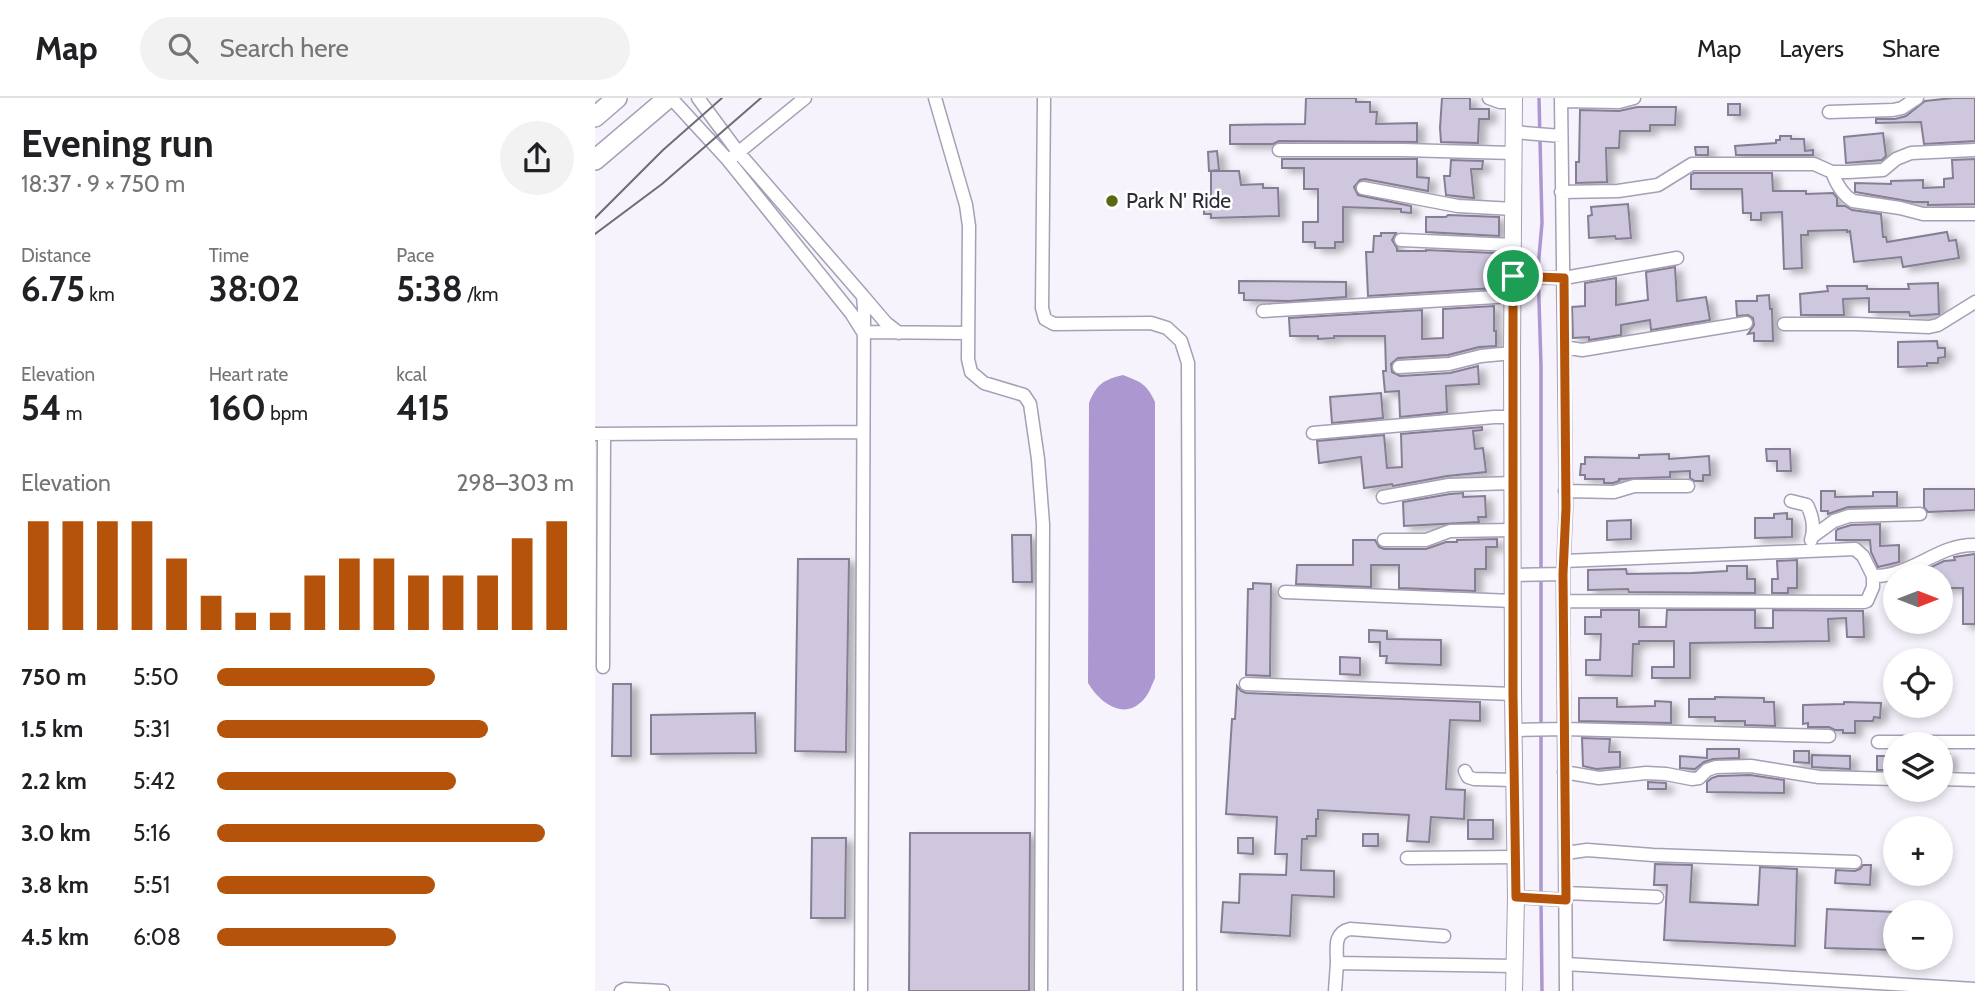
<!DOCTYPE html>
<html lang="en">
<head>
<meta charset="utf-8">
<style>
  :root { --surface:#fff; --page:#f2f2f2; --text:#202124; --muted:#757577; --line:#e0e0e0; --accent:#b45309 }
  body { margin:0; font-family:Cabin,sans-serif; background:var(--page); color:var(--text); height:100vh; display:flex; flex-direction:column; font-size:26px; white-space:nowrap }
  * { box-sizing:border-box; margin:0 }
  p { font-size:23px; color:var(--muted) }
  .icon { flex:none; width:38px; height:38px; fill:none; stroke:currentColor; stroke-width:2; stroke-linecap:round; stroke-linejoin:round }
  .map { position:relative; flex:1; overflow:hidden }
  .details { display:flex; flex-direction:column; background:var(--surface); width:595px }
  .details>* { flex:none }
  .needle { width:46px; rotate:90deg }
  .tools { position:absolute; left:1288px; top:466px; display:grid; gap:14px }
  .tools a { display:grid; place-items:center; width:70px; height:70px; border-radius:50%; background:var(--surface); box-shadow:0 4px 10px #0003; font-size:35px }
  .pin { position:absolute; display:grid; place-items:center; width:60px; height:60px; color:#fff; margin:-30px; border:4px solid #fff; border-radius:50%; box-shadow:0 2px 7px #0007 }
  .round { display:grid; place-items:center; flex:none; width:74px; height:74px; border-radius:37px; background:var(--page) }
  .headline { display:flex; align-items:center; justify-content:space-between; height:119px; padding:0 21px }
  h1 { font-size:38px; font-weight:700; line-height:52px }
  .stats { display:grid; grid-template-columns:repeat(3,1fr); gap:10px; height:119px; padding:7px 21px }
  .stats div { display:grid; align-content:center }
  .stats b { font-size:35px; font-weight:700 }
  .stats small { font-size:19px; font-weight:400 }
  .stats p { font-size:19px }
  .chart { height:196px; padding:14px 21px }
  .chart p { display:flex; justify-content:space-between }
  .chart svg { width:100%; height:126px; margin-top:7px; stroke:var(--accent); stroke-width:6 }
  ul { padding:0 21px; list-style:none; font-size:23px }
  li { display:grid; grid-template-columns:112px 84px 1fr; align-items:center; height:52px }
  li i { height:18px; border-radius:9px; background:var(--accent) }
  header { display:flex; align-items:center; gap:42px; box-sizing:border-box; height:98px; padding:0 35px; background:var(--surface); border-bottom:2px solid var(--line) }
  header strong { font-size:33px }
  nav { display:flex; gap:38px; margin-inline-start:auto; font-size:24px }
  .search { width:490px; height:63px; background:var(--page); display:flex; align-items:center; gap:18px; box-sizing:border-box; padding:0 24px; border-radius:38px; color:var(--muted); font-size:26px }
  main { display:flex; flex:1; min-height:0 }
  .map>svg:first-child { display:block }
  .water { fill:#ac97d0 }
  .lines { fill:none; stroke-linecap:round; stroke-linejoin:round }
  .stream { stroke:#ac97d0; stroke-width:3.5 }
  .building { fill:#cec7dd; stroke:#867f94; stroke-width:2; filter:url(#shadow) }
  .minor-casing { stroke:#a69fb5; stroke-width:15 }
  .major-casing { stroke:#a69fb5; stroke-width:18 }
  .highway-casing { stroke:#a69fb5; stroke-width:22 }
  .minor { stroke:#fff; stroke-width:12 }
  .major { stroke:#fff; stroke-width:16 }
  .highway { stroke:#fff; stroke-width:19 }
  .tram { stroke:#6f6c75; stroke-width:2 }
  .route-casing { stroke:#fff; stroke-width:14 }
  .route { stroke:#b45309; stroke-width:9 }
  .poi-dot { fill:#586915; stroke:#fff; stroke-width:2.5 }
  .labels { text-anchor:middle; stroke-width:5; stroke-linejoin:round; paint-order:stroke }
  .poi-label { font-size:21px; fill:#2e2b34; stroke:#fff; text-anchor:start }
</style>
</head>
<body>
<header>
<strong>Map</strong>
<div class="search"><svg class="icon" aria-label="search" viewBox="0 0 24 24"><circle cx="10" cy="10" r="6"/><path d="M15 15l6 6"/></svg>Search here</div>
<nav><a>Map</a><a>Layers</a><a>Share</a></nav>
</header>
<main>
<section class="details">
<div class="headline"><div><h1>Evening run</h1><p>18:37 · 9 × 750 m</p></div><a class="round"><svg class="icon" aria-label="share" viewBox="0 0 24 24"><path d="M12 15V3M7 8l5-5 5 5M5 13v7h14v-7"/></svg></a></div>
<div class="stats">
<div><p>Distance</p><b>6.75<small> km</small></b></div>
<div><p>Time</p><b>38:02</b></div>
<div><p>Pace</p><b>5:38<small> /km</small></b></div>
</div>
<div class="stats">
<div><p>Elevation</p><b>54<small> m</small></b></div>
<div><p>Heart rate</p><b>160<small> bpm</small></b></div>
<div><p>kcal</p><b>415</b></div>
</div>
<div class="chart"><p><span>Elevation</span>298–303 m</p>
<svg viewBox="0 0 160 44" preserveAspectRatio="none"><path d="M5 44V6M15 44V6M25 44V6M35 44V6M45 44V19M55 44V32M65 44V38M75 44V38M85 44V25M95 44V19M105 44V19M115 44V25M125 44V25M135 44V25M145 44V12M155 44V6"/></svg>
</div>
<ul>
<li><b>750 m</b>5:50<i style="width:61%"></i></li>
<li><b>1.5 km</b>5:31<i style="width:76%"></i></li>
<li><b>2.2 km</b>5:42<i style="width:67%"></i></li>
<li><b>3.0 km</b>5:16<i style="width:92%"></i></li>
<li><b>3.8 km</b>5:51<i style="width:61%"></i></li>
<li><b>4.5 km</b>6:08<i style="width:50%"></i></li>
</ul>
</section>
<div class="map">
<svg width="1380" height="893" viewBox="0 0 1380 893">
  <defs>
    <filter id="shadow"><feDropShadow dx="7" dy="4" stdDeviation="3.5" flood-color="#0004"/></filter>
  </defs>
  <rect width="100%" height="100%" fill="#f6f3fc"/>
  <!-- water -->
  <path class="water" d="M528,277C546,284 552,286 560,304V580C556,589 553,599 545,605C526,622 503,602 493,585L494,305C502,286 508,282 528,277Z"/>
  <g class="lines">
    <!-- stream -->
    <path class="stream" d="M944,0L947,125L943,170L946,268V628
      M946,796V636
      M946,804L947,893"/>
  </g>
  <!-- building -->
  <path class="building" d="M711,0H761V4H775V14H782L781,26L822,25V44L684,43L678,46H635V27L710,26Z
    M847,0H875V11H894V21H884L883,45L846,44L845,30Z
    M1358,0H1380V43L1329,46L1326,24L1281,25V21H1300L1311,18L1330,3Z
    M1133,6H1145V17H1133Z
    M1042,9H1081L1080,27H1055V33H1025L1024,50H1011L1012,84L981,85V64H984L985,12L1024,13Z
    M1288,35L1291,58L1287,62L1251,65L1249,39Z
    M1185,38H1196V41H1209L1210,53L1218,52V57H1141L1140,48L1181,45V42H1185Z
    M1100,49H1113V57H1101Z
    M622,53L624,72L614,73L613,54Z
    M687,61H822V79L834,80L833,93L770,81L765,82L759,89L763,97L816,108V115L806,114V111L748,109V144H740V150H720V144H708V124H723V91H709V70H687Z
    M1380,61V106L1333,107V104H1318L1260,94V85L1296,86V83L1328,82V90L1349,89V81L1358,80L1357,62Z
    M856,62L888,63L887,71H876L879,100L851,97L849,78H855Z
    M616,73H644L646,87L668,86V90H683L684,118L616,120V116H609V100H616Z
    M1099,75H1177L1178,93H1211V96L1238,95L1242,100V108H1250L1257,112L1286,116L1288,139H1291L1292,144L1352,134L1354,143L1361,142L1364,160L1308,169L1306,159L1259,164L1255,133L1252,134V132L1213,133V137H1206L1207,170L1189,171L1187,114L1166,115V122H1156V115H1148L1147,91H1096V77Z
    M1033,106L1036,140L1021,141L1020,138L994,140L993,118L997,117L996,109Z
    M853,117L904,119V138L831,134V119H851Z
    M786,135H801L797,142L802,150V153H831V152L899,155V190L773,198L771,154H778L779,138H786Z
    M1080,169L1082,203L1111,199L1115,222L1056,232L1055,222L1026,227V237L994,242V239L978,240L977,209L990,208V185L1021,180V207L1053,202L1051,174Z
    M644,183L751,184V199L694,203L649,202V195H644Z
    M1343,185L1344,216L1315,218L1314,214H1274V200L1248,201L1249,217H1206L1205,196L1233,193L1232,188H1272V191H1314L1313,186Z
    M1174,197L1175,211H1177L1178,243H1159V235L1153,236L1159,227L1158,220L1153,217L1142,218L1141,203H1162V198Z
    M899,208V233H901V248L884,249L853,257L803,260L796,266L797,274L805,278L855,275L883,268L884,286L851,288L852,314L805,319L804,293L790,294L788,273H791L790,238H739V240L723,241V238H695L694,220L827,212V241L848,240V211Z
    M1342,243L1343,250H1350V259L1343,260V265H1332V268L1303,269V244Z
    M786,295L788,320L737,325L735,299Z
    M887,329V332L878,333L880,351L888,350L891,374L852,378L798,388L797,386L769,390L766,359L724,365L722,343L789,337L792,370L807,369L806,336Z
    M1171,351H1195L1196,373H1182V363H1172Z
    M1074,356V361L1114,358L1115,377H1108V383H1100L1095,380V373L1075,374V379L1024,381V383L1018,385H1009V381H990V377H985L986,366H990V359L1044,360V357Z
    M1329,391H1380V412L1333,414L1329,409Z
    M1226,393H1240V399L1278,398V394H1302V408L1253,409L1233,416V413H1226Z
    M868,395V399L890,398L891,419H883L884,424L809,428L808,404L855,396Z
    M1192,415V421H1197V439L1160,440V420H1179V416Z
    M1036,422V441L1012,442V423Z
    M1285,426V448L1304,447V464L1283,469L1276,454L1275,442H1241V433L1243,431L1256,427Z
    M417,437H436L437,484H418Z
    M902,441V449H891V471H880V493L804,490V467H776V489L701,486L702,467H758V442H780L784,449L789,451H831L851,444H862V442Z
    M1380,456V526H1368V490H1346V478H1335L1334,470L1349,463L1360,462L1359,459Z
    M203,461H254L251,654L200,653Z
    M1202,462V490H1193V495H1177V481H1183L1182,463Z
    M1132,468H1152V481H1160V495L1034,494L1033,491L993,492V472L1031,471L1032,476L1097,475L1132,473Z
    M658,485L676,486L675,578L651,577L653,491H658Z
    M1006,512H1044V529H1071L1072,512H1160V530H1178V512L1268,513L1269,539H1252L1251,520L1233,521L1234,543L1095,545V580H1057V569H1079V543H1044V546H1038L1037,578L991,577V562H1005L1006,536H990V519H1006Z
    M774,532L792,533V541L846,542V567L791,565L792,558H785V544H774Z
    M745,559L765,560V577L745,576Z
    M18,586H36V658H17Z
    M642,588L646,593L651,595L885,604V623L855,622L851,691L870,692L869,721L836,719L834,744L812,743L814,717L723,712V721H721V738H712V741H707L706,772L739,773V799L697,797L695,838L626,834L628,804L644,805L645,776L691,777L692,756H680L682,719L631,716L637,621H640Z
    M1120,599L1169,600V604H1179L1180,628L1150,627V623H1120V619H1094V601H1120Z
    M984,600H1022V609L1060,608V603L1076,604V625L984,623Z
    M1249,604L1286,605L1285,620L1279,619L1278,623H1260V635H1248V632H1240L1234,629H1213V625L1208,626V607L1249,606Z
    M160,615L161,655L56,656V617Z
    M987,640L1015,641L1014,654H1025V669L1001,671L988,668Z
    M1112,651H1144V660L1118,661L1109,664L1100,671L1085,670V658L1112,660Z
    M1199,653H1214V665L1199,664Z
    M1346,656H1355V671H1346Z
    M1217,657L1255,658V671L1217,669Z
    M1282,658H1297V672H1282Z
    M1155,677L1189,682V695L1112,694V684L1117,680L1123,678Z
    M1053,684L1071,685V691H1053Z
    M873,722H898V741H873Z
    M315,735H435L434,893H314Z
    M768,736H783V748H768Z
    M217,740H251L250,820H216Z
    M643,740H658V756L643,755Z
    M1060,766L1097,767L1095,804L1163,807L1165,769L1202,771L1200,848L1069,842L1072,787H1059Z
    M1268,767H1276L1275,787L1240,785L1241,772L1260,773L1265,771Z
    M1232,811L1300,814V852L1230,850Z"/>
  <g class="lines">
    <defs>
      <path id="minor" d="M76,0L133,62L256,215L268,234
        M103,0L143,54L268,198L269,210L266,893
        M340,0L371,107L374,128L373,261L376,274L389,285L429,297L435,306L443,361L448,426L446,893
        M449,0L447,210L450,221L459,226L556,225L572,230L586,243L593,265L595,893
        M894,0L905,4H919
        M966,0L971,410L968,476L971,893
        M966,3L1024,4L1039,0
        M1234,14L1298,12L1307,10L1322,0
        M918,34L966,38
        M684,52H808L918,55
        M139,58L210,0
        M1237,74C1241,85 1248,97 1258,103L1305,110L1328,116H1380
        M768,90L863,108L919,111
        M966,94L1023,93L1063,87L1097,66H1219L1237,74H1253L1288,72L1301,61L1316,55L1380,52
        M806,142L918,147
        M918,179L969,180L1082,160
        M268,198L291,225L304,235
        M668,213L918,198
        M1189,226H1261L1334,229L1343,227L1380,204
        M268,234L372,235
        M969,249L987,252L1151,225
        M804,269L854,266L886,258L917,255
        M718,335L899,319H918
        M0,336L268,334
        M970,393L1019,394L1039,388H1093
        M788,399L854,387L918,385
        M1196,403L1212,407C1218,419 1220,430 1216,442
        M1217,439L1239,423L1254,418L1325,416
        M789,442H831L855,433L918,432
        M969,463L1260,451L1268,458L1278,478C1317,479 1342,446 1380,447
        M918,477L968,476
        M690,494L918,503
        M968,503L1269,504L1272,503L1278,489V478
        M8,569L9,336
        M651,586L918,596
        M919,632L970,631L1234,638
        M1283,644H1380
        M870,673L873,679L879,681L919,682
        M969,674L1004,680L1051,675L1071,676L1097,681L1104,680L1112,672L1121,669L1156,668L1224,679L1300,681
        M1346,681L1380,682
        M971,755L992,752L1058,757L1260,764
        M812,760L920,759
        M971,795L1062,799
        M921,799L971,802
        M849,838L755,831C738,835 742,850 742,865L920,868
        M971,866L1380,891
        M26,893L30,891L68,893
        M740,893L742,865"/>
      <path id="major" d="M919,0L917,255L918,596L921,799L919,893"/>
      <path id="highway" d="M0,19L22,0
        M0,62L73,0"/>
    </defs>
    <!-- minor casing -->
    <use href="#minor" class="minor-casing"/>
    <!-- major casing -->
    <use href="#major" class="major-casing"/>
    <!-- highway casing -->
    <use href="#highway" class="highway-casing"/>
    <!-- minor -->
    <use href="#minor" class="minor"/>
    <!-- major -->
    <use href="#major" class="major"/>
    <!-- highway -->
    <use href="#highway" class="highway"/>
    <!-- tram -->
    <path class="tram" d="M0,120L68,52L127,0
      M0,136L67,86L166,0"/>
  </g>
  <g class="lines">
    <defs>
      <path id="route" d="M918,178L969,180L971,410L968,476L971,802L921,799L918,596Z"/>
    </defs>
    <!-- route casing -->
    <use href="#route" class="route-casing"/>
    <!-- route -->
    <use href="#route" class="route"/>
  </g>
  <!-- markers -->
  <circle class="poi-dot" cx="517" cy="103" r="7"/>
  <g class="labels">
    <!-- poi labels -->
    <g class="poi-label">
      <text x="531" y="110">Park N' Ride</text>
    </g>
  </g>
</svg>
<div class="tools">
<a><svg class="needle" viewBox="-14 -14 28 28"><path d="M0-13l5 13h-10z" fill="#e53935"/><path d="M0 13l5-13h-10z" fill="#757577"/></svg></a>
<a><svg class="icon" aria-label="locate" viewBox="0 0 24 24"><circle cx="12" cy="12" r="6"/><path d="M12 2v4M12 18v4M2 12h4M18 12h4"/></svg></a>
<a><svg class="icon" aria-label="layers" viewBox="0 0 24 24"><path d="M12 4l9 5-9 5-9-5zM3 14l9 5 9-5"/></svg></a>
<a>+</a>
<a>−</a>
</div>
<div class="pin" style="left:918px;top:178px;background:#1e9e55"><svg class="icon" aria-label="arrive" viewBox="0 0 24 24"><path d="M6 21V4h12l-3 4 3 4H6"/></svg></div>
</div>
</main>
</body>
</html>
